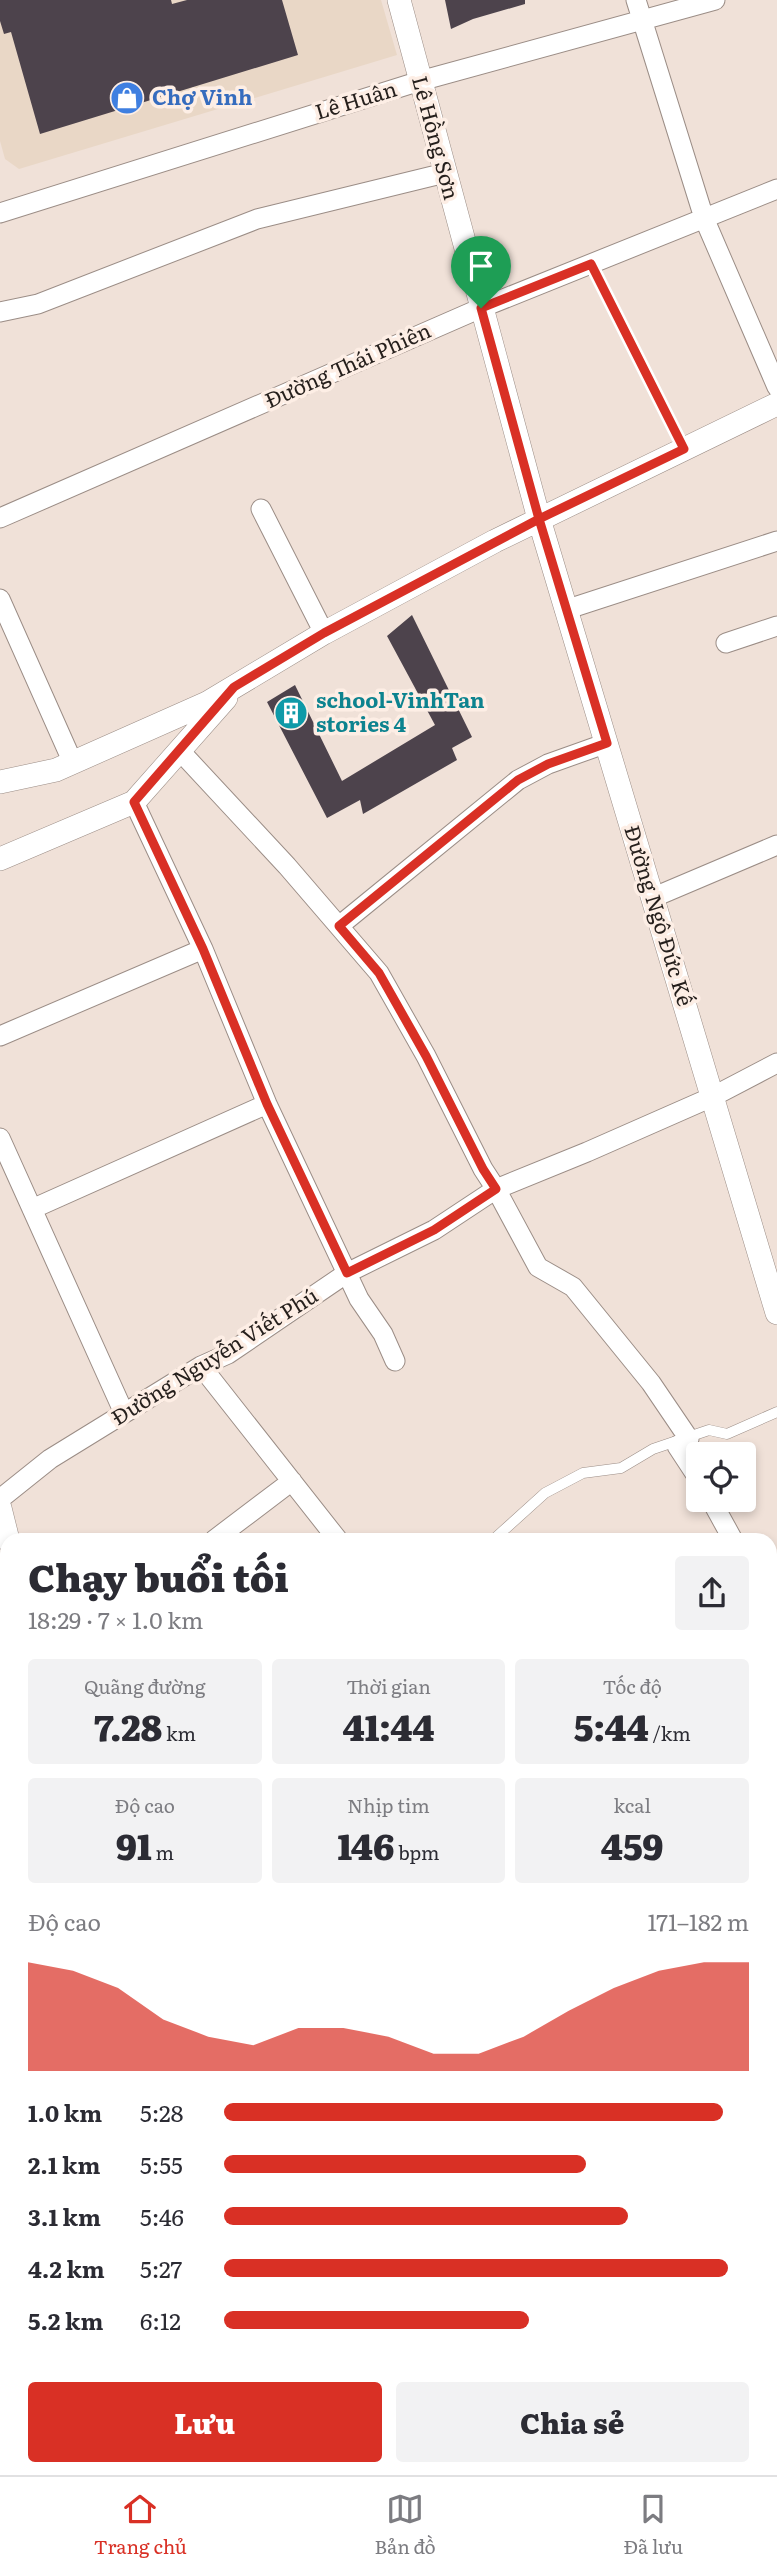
<!DOCTYPE html>
<html lang="vi">
<head>
<meta charset="utf-8">
<style>
  :root { --surface:#fff; --page:#f2f2f3; --text:#2b2b33; --muted:#7c7c81; --line:#e1e1e2; --accent:#d93025 }
  body { margin:0; font-family:Literata,serif; background:var(--page); color:var(--text); height:100vh; display:flex; flex-direction:column; font-size:26px; white-space:nowrap }
  * { box-sizing:border-box; margin:0 }
  p { font-size:23px; color:var(--muted) }
  .icon { flex:none; width:38px; height:38px; fill:none; stroke:currentColor; stroke-width:2; stroke-linecap:round; stroke-linejoin:round }
  .map { position:relative; flex:1; overflow:hidden }
  .side { position:absolute; left:0px; top:1533px; width:777px; height:943px; display:flex; flex-direction:column; background:var(--surface); border-radius:21px 21px 0 0; box-shadow:0 4px 10px #0003 }
  .side>* { flex:none }
  .fabs { position:absolute; left:686px; top:1442px; display:grid; gap:14px }
  .fabs a { display:grid; place-items:center; width:70px; height:70px; border-radius:7px; background:var(--surface); box-shadow:0 4px 10px #0003; font-size:35px }
  .pin { position:absolute; display:grid; place-items:center; width:60px; height:60px; color:#fff; margin:-72px -30px; border-radius:50% 50% 50% 0; rotate:-45deg; box-shadow:0 0 7px #0007 }
  .pin .icon { rotate:45deg }
  .round { display:grid; place-items:center; flex:none; width:74px; height:74px; border-radius:7px; background:var(--page) }
  .head { display:flex; align-items:center; justify-content:space-between; height:119px; padding:0 28px }
  h1 { font-size:38px; font-weight:800; line-height:52px }
  .figures { display:grid; grid-template-columns:repeat(3,1fr); gap:10px; height:119px; padding:7px 28px }
  .figures div { display:grid; align-content:center; border-radius:7px; background:var(--page); text-align:center }
  .figures b { font-size:35px; font-weight:800 }
  .figures small { font-size:19px; font-weight:400 }
  .figures p { font-size:19px }
  .chart { height:196px; padding:14px 28px }
  .chart p { display:flex; justify-content:space-between }
  .chart svg { width:100%; height:126px; margin-top:7px; fill:var(--accent); opacity:.7 }
  .button { display:flex; gap:14px; margin-top:auto; padding:14px 28px }
  .button a { flex:1; height:80px; border-radius:7px; background:var(--accent); color:#fff; font-size:28px; font-weight:800; line-height:80px; text-align:center }
  .button a+a { background:var(--page); color:var(--text) }
  ul { padding:0 28px; list-style:none; font-size:23px }
  li { display:grid; grid-template-columns:112px 84px 1fr; align-items:center; height:52px }
  li i { height:18px; border-radius:9px; background:var(--accent) }
  .menu { display:flex; justify-content:space-around; align-items:center; height:98px; border-top:2px solid var(--line); background:var(--surface); font-size:19px; color:var(--muted) }
  .menu a { display:grid; justify-items:center; gap:4px }
  .menu .current { color:var(--accent) }
  .map>svg:first-child { display:block }
  .commercial { fill:#e9d7c6 }
  .building { fill:#4d434c }
  .lines { fill:none; stroke-linecap:round; stroke-linejoin:round }
  .service-casing { stroke:#9b8d86; stroke-width:11 }
  .minor-casing { stroke:#9b8d86; stroke-width:21 }
  .tertiary-casing { stroke:#9b8d86; stroke-width:24 }
  .service { stroke:#fff; stroke-width:10 }
  .minor { stroke:#fff; stroke-width:19 }
  .tertiary { stroke:#fff; stroke-width:23 }
  .route-casing { stroke:#fff; stroke-width:14 }
  .route { stroke:#d93025; stroke-width:9 }
  .labels { text-anchor:middle; stroke-width:7; stroke-linejoin:round; paint-order:stroke }
  .shop-label { font-size:21px; font-weight:bold; fill:#366cbe; stroke:#fdeee5; text-anchor:start }
  .street-label { font-size:21px; fill:#251f1c; stroke:#fdeee5 }
  .culture-label { font-size:21px; font-weight:bold; fill:#0d838f; stroke:#fdeee5; text-anchor:start }
</style>
</head>
<body>
<div class="map">
<svg width="777" height="2475" viewBox="0 0 777 2475">
  <rect width="100%" height="100%" fill="#f0e1d8"/>
  <!-- commercial -->
  <path class="commercial" d="M0,0H381L397,55L19,169L5,159L0,141Z"/>
  <!-- building -->
  <path class="building" d="M0,0H171L172,4L187,0H282L298,55L40,134L11,32L4,34L0,21Z
    M445,0H525V4L473,19L451,29Z
    M412,615L472,737L452,748L457,760L363,814L360,800L327,818L267,702L295,685L342,781L435,725L387,636Z"/>
  <g class="lines">
    <defs>
      <path id="service" d="M591,264L684,448
        M493,1540L545,1493L583,1473L621,1468L653,1449L709,1430L727,1434L777,1412
        M0,2165L7,2164"/>
      <path id="minor" d="M636,0L704,218L777,387
        M0,213L420,81L715,0
        M0,312L38,304L257,219L445,173
        M261,509L324,633
        M0,518L481,308L777,189
        M0,599L73,763
        M565,610L777,541
        M726,643L777,626
        M180,751L287,866L379,973L426,1056L483,1169L496,1189L538,1267L573,1287L651,1383L689,1439L677,1446L698,1478
        M134,802L203,949L267,1104L359,1299L383,1334L395,1361
        M652,898L777,845
        M339,926L518,780L548,764L607,743
        M0,1036L203,949
        M0,1138L124,1413
        M32,1209L267,1104
        M201,1366L338,1540
        M0,1499L50,1459L201,1366L228,1354L347,1273L434,1230L496,1189L587,1152L712,1097L777,1063
        M711,1500L733,1540
        M214,1540L292,1481
        M770,1647L777,1644
        M770,1855L777,1849
        M0,2443L7,2442
        M132,2469L133,2475
        M273,2469V2475"/>
      <path id="tertiary" d="M399,0L539,519L777,1313
        M0,782L56,770L207,703L324,633L495,541L777,404
        M0,859L134,802L226,698
        M0,1508L8,1540
        M0,1725L7,1719
        M0,1861L7,1867
        M770,2144L777,2143
        M770,2206L777,2205
        M0,2230H7
        M0,2287L7,2286
        M435,2469L436,2475"/>
    </defs>
    <!-- service casing -->
    <use href="#service" class="service-casing"/>
    <!-- minor casing -->
    <use href="#minor" class="minor-casing"/>
    <!-- tertiary casing -->
    <use href="#tertiary" class="tertiary-casing"/>
    <!-- service -->
    <use href="#service" class="service"/>
    <!-- minor -->
    <use href="#minor" class="minor"/>
    <!-- tertiary -->
    <use href="#tertiary" class="tertiary"/>
  </g>
  <g class="lines">
    <defs>
      <path id="route" d="M481,308L539,519L324,633L234,687L134,802L203,949L267,1104L347,1273L434,1230L496,1189L483,1169L426,1056L379,973L339,926L518,780L548,764L607,743L539,519L684,449L591,264L481,308"/>
    </defs>
    <!-- route casing -->
    <use href="#route" class="route-casing"/>
    <!-- route -->
    <use href="#route" class="route"/>
  </g>
  <!-- icons -->
  <defs>
    <symbol id="shop-disc" viewBox="-11 -11 22 22"><circle r="9.5" fill="#3f7fe0" stroke="#fdeee5"/><path d="M-5-2.5h2.3a2.7 3.5 0 0 1 5.4 0H5L5.5 6h-11ZM-1.5-2.5h3a1.5 2.3 0 0 0-3 0Z" fill="#fff"/></symbol>
    <symbol id="building-disc" viewBox="-11 -11 22 22"><circle r="9.5" fill="#0f9aa8" stroke="#fdeee5"/><path d="M-4-6H4V6H1V3H-1V6H-4ZM-2.5-4.3h1.7v1.8h-1.7ZM.8-4.3h1.7v1.8H.8ZM-2.5-1h1.7V.8h-1.7ZM.8-1h1.7V.8H.8Z" fill="#fff"/></symbol>
  </defs>
  <g fill-rule="evenodd">
    <use href="#shop-disc" x="108" y="79" width="38" height="38"/>
    <use href="#building-disc" x="272" y="694" width="38" height="38"/>
  </g>
  <g class="labels">
    <!-- shop labels -->
    <g class="shop-label">
      <text x="152" y="105">Chợ Vinh</text>
    </g>
    <!-- street labels -->
    <g class="street-label">
      <text transform="translate(356 101) rotate(-17)" y="7">Lê Huân</text>
      <text transform="translate(435 138) rotate(75)" y="7">Lê Hồng Sơn</text>
      <text transform="translate(348 366) rotate(-24)" y="7">Đường Thái Phiên</text>
      <text transform="translate(658 916) rotate(73)" y="7">Đường Ngô Đức Kế</text>
      <text transform="translate(215 1357) rotate(-32)" y="7">Đường Nguyễn Viết Phú</text>
    </g>
    <!-- culture labels -->
    <g class="culture-label">
      <text x="316" y="708">school-VinhTan<tspan x="316" dy="24">stories 4</tspan></text>
    </g>
  </g>
</svg>
<div class="fabs">
<a><svg class="icon" aria-label="locate" viewBox="0 0 24 24"><circle cx="12" cy="12" r="6"/><path d="M12 2v4M12 18v4M2 12h4M18 12h4"/></svg></a>
</div>
<div class="pin" style="left:481px;top:308px;background:#1e9e55"><svg class="icon" aria-label="arrive" viewBox="0 0 24 24"><path d="M6 21V4h12l-3 4 3 4H6"/></svg></div>
<section class="side">
<div class="head"><div><h1>Chạy buổi tối</h1><p>18:29 · 7 × 1.0 km</p></div><a class="round"><svg class="icon" aria-label="share" viewBox="0 0 24 24"><path d="M12 15V3M7 8l5-5 5 5M5 13v7h14v-7"/></svg></a></div>
<div class="figures">
<div><p>Quãng đường</p><b>7.28<small> km</small></b></div>
<div><p>Thời gian</p><b>41:44</b></div>
<div><p>Tốc độ</p><b>5:44<small> /km</small></b></div>
</div>
<div class="figures">
<div><p>Độ cao</p><b>91<small> m</small></b></div>
<div><p>Nhịp tim</p><b>146<small> bpm</small></b></div>
<div><p>kcal</p><b>459</b></div>
</div>
<div class="chart"><p><span>Độ cao</span>171–182 m</p>
<svg viewBox="0 0 160 44" preserveAspectRatio="none"><path d="M0 44V6L10 9L20 15L30 26L40 32L50 35L60 29L70 29L80 32L90 38L100 38L110 32L120 23L130 15L140 9L150 6L160 6V44z"/></svg>
</div>
<ul>
<li><b>1.0 km</b>5:28<i style="width:95%"></i></li>
<li><b>2.1 km</b>5:55<i style="width:69%"></i></li>
<li><b>3.1 km</b>5:46<i style="width:77%"></i></li>
<li><b>4.2 km</b>5:27<i style="width:96%"></i></li>
<li><b>5.2 km</b>6:12<i style="width:58%"></i></li>
</ul>
<div class="button"><a>Lưu</a><a>Chia sẻ</a></div>
</section>
</div>
<nav class="menu">
<a class="current"><svg class="icon" aria-label="home" viewBox="0 0 24 24"><path d="M3 11l9-7 9 7M6 9v11h12V9"/></svg>Trang chủ</a>
<a><svg class="icon" aria-label="map" viewBox="0 0 24 24"><path d="M3 6l6-2 6 2 6-2v14l-6 2-6-2-6 2zM9 4v14M15 6v14"/></svg>Bản đồ</a>
<a><svg class="icon" aria-label="saved" viewBox="0 0 24 24"><path d="M7 4h10v16l-5-4-5 4z"/></svg>Đã lưu</a>
</nav>
</body>
</html>
